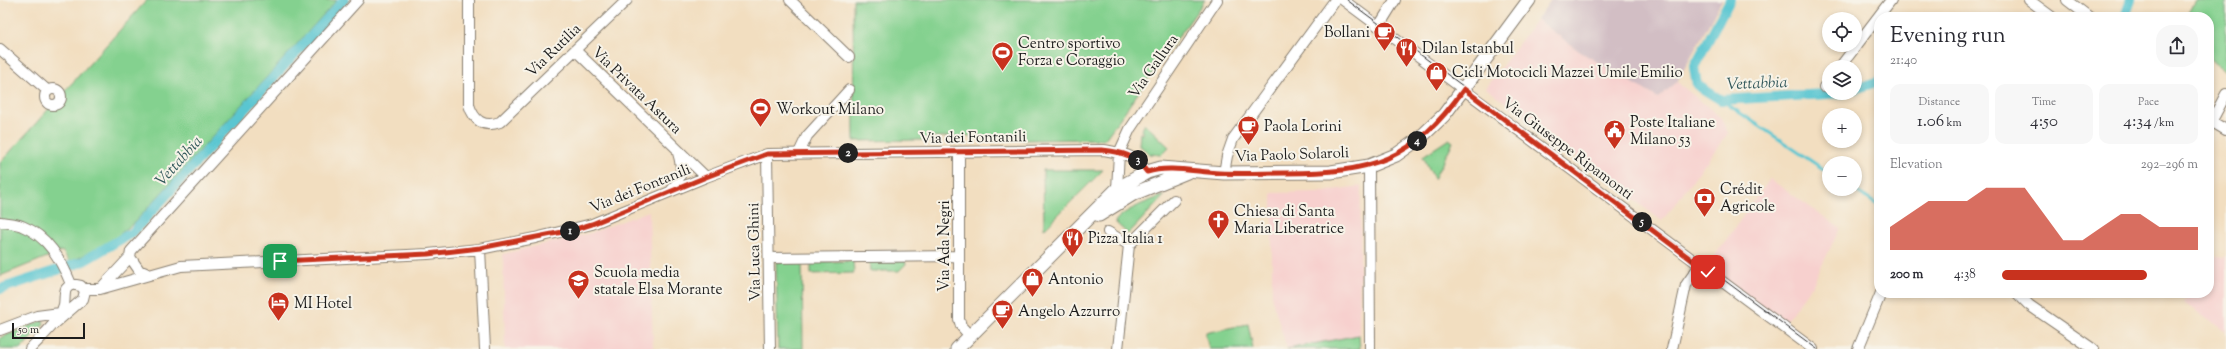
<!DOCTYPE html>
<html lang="en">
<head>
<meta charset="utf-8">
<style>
  :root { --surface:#fff; --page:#f7f7f7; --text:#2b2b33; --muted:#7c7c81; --accent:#c8321e }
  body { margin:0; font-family:"Sorts Mill Goudy",serif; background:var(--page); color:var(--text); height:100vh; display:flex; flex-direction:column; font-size:15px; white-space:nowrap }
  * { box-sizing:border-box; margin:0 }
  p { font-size:13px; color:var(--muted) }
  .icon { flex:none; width:22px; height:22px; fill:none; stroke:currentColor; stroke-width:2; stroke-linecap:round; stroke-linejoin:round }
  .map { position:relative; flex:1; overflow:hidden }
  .side { position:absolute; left:1874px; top:12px; width:340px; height:286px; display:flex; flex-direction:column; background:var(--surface); border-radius:16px; box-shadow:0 2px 6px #0003 }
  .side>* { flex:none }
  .fabs { position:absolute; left:1822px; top:12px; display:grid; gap:8px }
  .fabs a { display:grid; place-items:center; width:40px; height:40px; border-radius:50%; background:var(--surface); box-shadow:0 2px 6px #0003; font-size:20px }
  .scale { position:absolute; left:12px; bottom:10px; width:73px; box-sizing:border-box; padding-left:4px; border:2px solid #1c1c1c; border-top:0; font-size:11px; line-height:14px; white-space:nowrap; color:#1c1c1c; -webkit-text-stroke:3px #f7f3e8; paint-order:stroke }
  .pin { position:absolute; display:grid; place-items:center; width:34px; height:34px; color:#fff; margin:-17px; border-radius:8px; box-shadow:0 2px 6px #0006 }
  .km { position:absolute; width:20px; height:20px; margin:-10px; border-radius:50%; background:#222; color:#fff; font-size:11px; line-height:20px; text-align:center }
  .round { display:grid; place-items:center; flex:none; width:42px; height:42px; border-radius:16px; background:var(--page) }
  .head { display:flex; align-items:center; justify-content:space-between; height:68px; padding:0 16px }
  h1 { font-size:22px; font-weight:600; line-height:30px }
  .figures { display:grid; grid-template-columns:repeat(3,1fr); gap:6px; height:68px; padding:4px 16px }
  .figures div { display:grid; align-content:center; border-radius:10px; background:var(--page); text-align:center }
  .figures b { font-size:17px; font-weight:600 }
  .figures small { font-size:11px; font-weight:400 }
  .figures p { font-size:11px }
  .chart { height:112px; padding:8px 16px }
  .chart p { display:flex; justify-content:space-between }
  .chart svg { width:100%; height:72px; margin-top:4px; fill:var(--accent); opacity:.7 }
  ul { padding:0 16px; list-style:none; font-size:13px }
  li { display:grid; grid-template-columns:64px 48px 1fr; align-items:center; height:30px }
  li i { height:10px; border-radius:5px; background:var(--accent) }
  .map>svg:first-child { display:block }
  .built { fill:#f7d0ce }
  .industrial { fill:#d2bec4 }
  .green { fill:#84d18f; stroke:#507656 }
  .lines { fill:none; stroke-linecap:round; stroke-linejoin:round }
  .stream { stroke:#5ac6d1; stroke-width:3 }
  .canal { stroke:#5ac6d1; stroke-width:10 }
  .minor-casing { stroke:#877d6e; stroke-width:12 }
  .major-casing { stroke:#877d6e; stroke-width:15 }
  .minor { stroke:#fff; stroke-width:10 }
  .major { stroke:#fff; stroke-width:13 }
  .tram { stroke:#1c1c1c; stroke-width:1 }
  .route-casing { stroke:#fff; stroke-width:8 }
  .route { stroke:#c8321e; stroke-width:5 }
  .labels { text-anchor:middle; stroke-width:4; stroke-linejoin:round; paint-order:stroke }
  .poi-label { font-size:15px; fill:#1c1c1c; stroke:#f7f3e8; text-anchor:start }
  .street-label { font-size:15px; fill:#1c1c1c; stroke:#f7f3e8 }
  .water-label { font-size:16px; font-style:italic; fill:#32585b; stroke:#f7f3e8 }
</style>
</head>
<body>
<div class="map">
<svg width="2226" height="349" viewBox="0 0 2226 349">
  <rect width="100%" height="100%" fill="#f7f3e8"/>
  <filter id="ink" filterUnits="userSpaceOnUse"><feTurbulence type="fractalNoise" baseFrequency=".025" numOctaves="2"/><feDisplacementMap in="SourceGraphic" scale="8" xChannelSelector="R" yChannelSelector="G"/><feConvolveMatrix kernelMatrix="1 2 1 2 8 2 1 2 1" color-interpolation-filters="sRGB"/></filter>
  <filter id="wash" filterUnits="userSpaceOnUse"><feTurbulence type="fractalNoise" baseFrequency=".012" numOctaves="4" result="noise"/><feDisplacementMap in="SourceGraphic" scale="16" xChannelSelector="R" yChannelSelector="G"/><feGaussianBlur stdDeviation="0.9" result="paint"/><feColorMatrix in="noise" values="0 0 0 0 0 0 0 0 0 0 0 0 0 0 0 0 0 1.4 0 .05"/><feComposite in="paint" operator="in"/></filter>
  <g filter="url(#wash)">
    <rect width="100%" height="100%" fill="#f2dec0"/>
    <!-- built -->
    <path class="built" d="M1537,19L1579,51L1658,98L1677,82L1720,117L1728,133L1662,221L1486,88Z
      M1770,179L1840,228L1813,284L1782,326L1705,269Z
      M1361,186L1359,335L1287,349L1272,299V193L1317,192Z
      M649,211L653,349H505L503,254L591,233Z
      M2217,256L2226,257V332L2184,303L2191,293H2209V267Z"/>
    <!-- industrial -->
    <path class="industrial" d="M1551,0H1722L1677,82L1658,98L1579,51L1537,19Z"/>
    <!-- green -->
    <path class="green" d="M147,0H337L135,222L108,244L70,262L62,251L0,276V163Z
      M853,0H1205L1105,139L1022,140L1021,136L928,137L927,140L854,141Z
      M2196,0H2226V73L2209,57V17H2186Z
      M1145,124L1169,147L1161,155L1150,154L1139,145L1140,133L1143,134L1144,133L1141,131Z
      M1449,139L1453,142L1434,179L1423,156Z
      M1043,170H1103L1044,229Z
      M1165,195L1128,234L1115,222C1120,211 1154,199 1165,195Z
      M853,261L854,273L811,274V262Z
      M869,261H905L906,264L899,271H870Z
      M776,262H802L803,349H778Z
      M43,320L44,324L21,349H0V338Z
      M1248,324L1253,349H1209L1205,333Z
      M1359,335L1360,349H1287Z"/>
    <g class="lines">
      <!-- stream -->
      <path class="stream" d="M1721,100L1829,173
        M1853,189L1879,206"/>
      <!-- canal -->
      <path class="canal" d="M1730,0L1694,67L1697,85L1721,100L1844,93
        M2125,17L2131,0
        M1855,89L1879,81
        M0,289L82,262L133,232L344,0"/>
    </g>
  </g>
  <g filter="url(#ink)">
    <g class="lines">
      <defs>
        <path id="minor" d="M469,0V105C474,121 484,128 500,122L627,0
          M790,0L849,57
          M1343,0L1813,349
          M2029,0L2052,17
          M2067,0L2089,17
          M1379,26L1395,0
          M0,49L48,91
          M575,50L706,177
          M1840,67L1891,0
          M1824,87L1829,81
          M45 97a8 8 0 1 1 16 0a8 8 0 1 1-16 0Z
          M2209,120L2226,130
          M2209,126L2226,94
          M959,152V319L961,326L970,336
          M799,153L807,136L849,90
          M767,154L770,349
          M1369,166L1370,349
          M1224,173L1227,156L1233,139L1335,0
          M1117,189L1119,153L1130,129L1217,0
          M671,191C682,178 683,169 678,153
          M0,222C7,223 15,223 22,226C48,236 61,260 71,284
          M1108,232L1129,245
          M1129,245L1174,200
          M480,249L485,349
          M130,257L139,270L148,274
          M769,258L959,256
          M102,287L130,257L131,251L358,0
          M84,289H100L181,266L428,254L480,249L535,238L592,224L706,177L767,154L1104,150C1124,154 1135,154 1147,172
          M2017,293L2029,305L2093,349
          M0,330L37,316L60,313
          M30,349C42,336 59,322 64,305C65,300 64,294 66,289L71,284L81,286L85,291L83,299L53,325
          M1118,349L1129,245
          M1672,349L1686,285L1700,265
          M1858,349L1881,293"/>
        <path id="major" d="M1099,215L1133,194L1187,172
          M957,349L1117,189L1147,172L1161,168L1224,173L1331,172L1369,166L1396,155L1420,138L1444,115L1529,0"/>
      </defs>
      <!-- minor casing -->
      <use href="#minor" class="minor-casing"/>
      <!-- major casing -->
      <use href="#major" class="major-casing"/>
      <!-- minor -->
      <use href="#minor" class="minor"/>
      <!-- major -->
      <use href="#major" class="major"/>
      <!-- tram -->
      <path class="tram" d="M1347,0L1817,349"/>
    </g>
  </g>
  <g class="lines" filter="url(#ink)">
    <defs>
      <path id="route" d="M280,261L428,254L480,248L573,230L592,224L706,177L767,154L1102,150C1122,152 1135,155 1147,172C1169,165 1196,172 1219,173C1242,174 1264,173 1286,173C1371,173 1413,161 1464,89L1708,272"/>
    </defs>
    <!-- route casing -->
    <use href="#route" class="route-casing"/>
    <!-- route -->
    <use href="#route" class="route"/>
  </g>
  <!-- icons -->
  <defs>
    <symbol id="cafe-pin" viewBox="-11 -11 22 30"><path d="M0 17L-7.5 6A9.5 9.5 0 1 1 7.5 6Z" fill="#c8321e" stroke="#f7f3e8"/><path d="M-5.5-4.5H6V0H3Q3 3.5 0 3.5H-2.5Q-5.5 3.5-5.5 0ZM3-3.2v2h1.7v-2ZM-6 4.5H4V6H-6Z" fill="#fff"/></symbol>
    <symbol id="restaurant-pin" viewBox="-11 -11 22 30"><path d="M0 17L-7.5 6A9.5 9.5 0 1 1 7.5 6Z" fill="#c8321e" stroke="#f7f3e8"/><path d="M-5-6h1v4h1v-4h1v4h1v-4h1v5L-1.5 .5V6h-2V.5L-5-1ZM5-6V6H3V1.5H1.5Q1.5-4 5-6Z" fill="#fff"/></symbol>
    <symbol id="stadium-pin" viewBox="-11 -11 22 30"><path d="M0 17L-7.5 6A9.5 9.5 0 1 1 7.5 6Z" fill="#c8321e" stroke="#f7f3e8"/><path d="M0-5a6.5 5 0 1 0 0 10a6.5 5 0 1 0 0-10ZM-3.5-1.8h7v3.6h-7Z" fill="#fff"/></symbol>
    <symbol id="shop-pin" viewBox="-11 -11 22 30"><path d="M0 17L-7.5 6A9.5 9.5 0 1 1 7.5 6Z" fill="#c8321e" stroke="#f7f3e8"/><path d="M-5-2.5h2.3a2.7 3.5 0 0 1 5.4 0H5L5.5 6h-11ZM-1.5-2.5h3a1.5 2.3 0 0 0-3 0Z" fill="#fff"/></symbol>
    <symbol id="civic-pin" viewBox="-11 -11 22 30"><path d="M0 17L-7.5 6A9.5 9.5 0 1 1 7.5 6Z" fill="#c8321e" stroke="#f7f3e8"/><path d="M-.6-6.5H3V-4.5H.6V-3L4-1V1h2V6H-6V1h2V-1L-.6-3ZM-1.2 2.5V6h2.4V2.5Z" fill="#fff"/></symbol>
    <symbol id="bank-pin" viewBox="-11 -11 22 30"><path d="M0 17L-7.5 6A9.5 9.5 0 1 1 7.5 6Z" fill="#c8321e" stroke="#f7f3e8"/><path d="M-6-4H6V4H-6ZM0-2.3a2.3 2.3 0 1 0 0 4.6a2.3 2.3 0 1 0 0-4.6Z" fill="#fff"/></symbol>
    <symbol id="church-pin" viewBox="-11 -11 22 30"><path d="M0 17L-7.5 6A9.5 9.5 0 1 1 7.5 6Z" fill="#c8321e" stroke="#f7f3e8"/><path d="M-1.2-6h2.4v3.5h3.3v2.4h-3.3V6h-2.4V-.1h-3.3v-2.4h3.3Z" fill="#fff"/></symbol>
    <symbol id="school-pin" viewBox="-11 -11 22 30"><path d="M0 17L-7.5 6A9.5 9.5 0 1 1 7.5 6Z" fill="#c8321e" stroke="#f7f3e8"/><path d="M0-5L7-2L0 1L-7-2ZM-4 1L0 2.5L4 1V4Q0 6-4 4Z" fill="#fff"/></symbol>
    <symbol id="hotel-pin" viewBox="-11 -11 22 30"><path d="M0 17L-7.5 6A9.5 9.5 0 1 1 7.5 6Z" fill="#c8321e" stroke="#f7f3e8"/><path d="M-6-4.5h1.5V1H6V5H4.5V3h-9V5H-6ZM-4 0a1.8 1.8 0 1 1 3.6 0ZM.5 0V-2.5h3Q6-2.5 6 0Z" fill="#fff"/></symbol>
  </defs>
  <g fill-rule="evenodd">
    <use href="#cafe-pin" x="1372" y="20" width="25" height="34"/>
    <use href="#restaurant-pin" x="1394" y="36" width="25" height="34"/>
    <use href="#stadium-pin" x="990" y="40" width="25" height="34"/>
    <use href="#shop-pin" x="1424" y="60" width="25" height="34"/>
    <use href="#stadium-pin" x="748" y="96" width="25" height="34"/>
    <use href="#cafe-pin" x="1236" y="114" width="25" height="34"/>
    <use href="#civic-pin" x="1602" y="118" width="25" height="34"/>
    <use href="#bank-pin" x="1692" y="186" width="25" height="34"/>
    <use href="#church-pin" x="1206" y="208" width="25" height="34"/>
    <use href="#restaurant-pin" x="1060" y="226" width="25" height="34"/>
    <use href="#shop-pin" x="1020" y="266" width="25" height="34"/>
    <use href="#school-pin" x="566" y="268" width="25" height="34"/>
    <use href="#hotel-pin" x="266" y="290" width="25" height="34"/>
    <use href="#cafe-pin" x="990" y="298" width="25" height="34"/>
  </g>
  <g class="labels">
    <!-- poi labels -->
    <g class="poi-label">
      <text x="1370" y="37" text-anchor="end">Bollani</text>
      <text x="1018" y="48">Centro sportivo<tspan x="1018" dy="17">Forza e Coraggio</tspan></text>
      <text x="1422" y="53">Dilan Istanbul</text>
      <text x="1452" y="77">Cicli Motocicli Mazzei Umile Emilio</text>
      <text x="776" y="114">Workout Milano</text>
      <text x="1630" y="127">Poste Italiane<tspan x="1630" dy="17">Milano 53</tspan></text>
      <text x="1264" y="131">Paola Lorini</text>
      <text x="1720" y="194">Crédit<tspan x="1720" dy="17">Agricole</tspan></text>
      <text x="1234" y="216">Chiesa di Santa<tspan x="1234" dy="17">Maria Liberatrice</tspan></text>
      <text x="1088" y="243">Pizza Italia 1</text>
      <text x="594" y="277">Scuola media<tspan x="594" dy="17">statale Elsa Morante</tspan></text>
      <text x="1048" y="284">Antonio</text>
      <text x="294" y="308">MI Hotel</text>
      <text x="1018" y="316">Angelo Azzurro</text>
    </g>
    <!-- street labels -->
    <g class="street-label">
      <text transform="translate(553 50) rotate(-44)" y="5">Via Rutilia</text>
      <text transform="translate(1153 66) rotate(-55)" y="5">Via Gallura</text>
      <text transform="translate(637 90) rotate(44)" y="5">Via Privata Astura</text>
      <text transform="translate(973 137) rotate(-1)" y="5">Via dei Fontanili</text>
      <text transform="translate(1568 148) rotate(37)" y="5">Via Giuseppe Ripamonti</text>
      <text transform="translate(1292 154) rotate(-2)" y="5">Via Paolo Solaroli</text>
      <text transform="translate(640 188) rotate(-22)" y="5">Via dei Fontanili</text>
      <text transform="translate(944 246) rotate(-90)" y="5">Via Ada Negri</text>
      <text transform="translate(754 252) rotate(-91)" y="5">Via Luca Ghini</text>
    </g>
    <!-- water labels -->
    <g class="water-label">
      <text transform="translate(1757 82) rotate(-2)" y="6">Vettabbia</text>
      <text transform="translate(178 160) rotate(-48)" y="6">Vettabbia</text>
    </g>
  </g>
</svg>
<div class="fabs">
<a><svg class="icon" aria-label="locate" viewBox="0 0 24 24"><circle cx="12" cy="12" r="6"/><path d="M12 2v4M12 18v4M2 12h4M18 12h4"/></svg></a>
<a><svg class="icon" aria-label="layers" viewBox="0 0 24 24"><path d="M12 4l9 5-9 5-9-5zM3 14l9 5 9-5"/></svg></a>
<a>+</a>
<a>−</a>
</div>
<div class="scale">50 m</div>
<div class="pin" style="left:280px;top:261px;background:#1e9e55"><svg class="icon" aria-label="arrive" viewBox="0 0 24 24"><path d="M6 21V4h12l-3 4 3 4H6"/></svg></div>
<div class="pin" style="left:1708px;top:272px;background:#d93025"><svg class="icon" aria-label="check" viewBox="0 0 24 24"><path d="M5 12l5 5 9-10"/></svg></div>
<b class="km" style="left:570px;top:231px">1</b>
<b class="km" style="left:848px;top:153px">2</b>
<b class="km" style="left:1138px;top:160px">3</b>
<b class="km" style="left:1417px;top:141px">4</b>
<b class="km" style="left:1642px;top:222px">5</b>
<section class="side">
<div class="head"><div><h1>Evening run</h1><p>21:40</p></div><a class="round"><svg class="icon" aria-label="share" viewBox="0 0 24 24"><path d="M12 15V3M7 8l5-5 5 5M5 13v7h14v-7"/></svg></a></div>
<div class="figures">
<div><p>Distance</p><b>1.06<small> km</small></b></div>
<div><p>Time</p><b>4:50</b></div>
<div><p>Pace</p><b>4:34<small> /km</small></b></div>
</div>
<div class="chart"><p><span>Elevation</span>292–296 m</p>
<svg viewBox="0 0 160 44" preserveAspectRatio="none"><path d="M0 44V30L10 22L20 14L30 14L40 14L50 6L60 6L70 6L80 22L90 38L100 38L110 30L120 22L130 22L140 30L150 30L160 30V44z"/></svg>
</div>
<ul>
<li><b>200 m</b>4:38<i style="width:74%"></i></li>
</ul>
</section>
</div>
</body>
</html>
